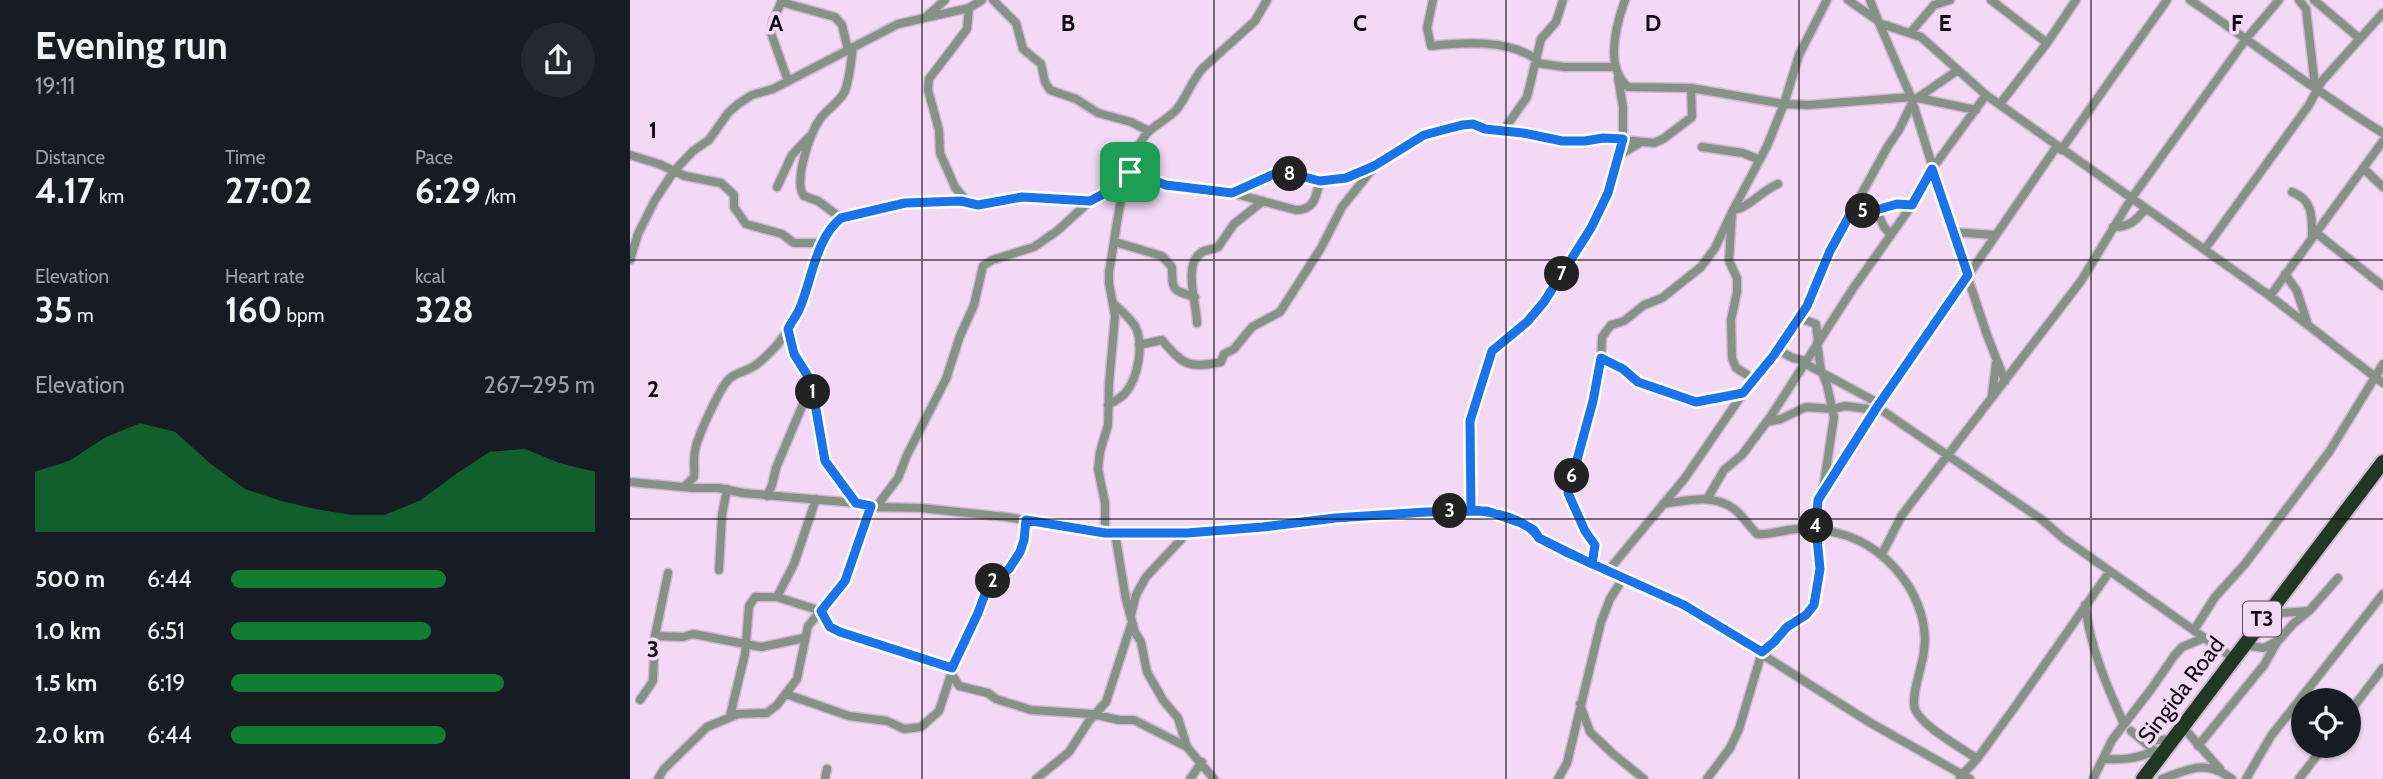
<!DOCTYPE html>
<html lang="en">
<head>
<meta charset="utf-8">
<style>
  :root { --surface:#171b24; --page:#242831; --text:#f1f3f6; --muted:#9ea1a6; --accent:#107d33 }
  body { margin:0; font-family:Cabin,sans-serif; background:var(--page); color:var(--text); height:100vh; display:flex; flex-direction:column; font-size:26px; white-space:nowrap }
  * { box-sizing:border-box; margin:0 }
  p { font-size:23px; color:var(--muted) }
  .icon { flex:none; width:38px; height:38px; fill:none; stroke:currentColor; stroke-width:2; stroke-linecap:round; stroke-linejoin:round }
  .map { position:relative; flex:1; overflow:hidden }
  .drawer { display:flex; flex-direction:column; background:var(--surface); width:630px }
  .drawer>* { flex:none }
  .tools { position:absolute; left:1661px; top:688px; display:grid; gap:14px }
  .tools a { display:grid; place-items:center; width:70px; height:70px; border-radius:50%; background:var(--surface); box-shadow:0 2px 5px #0004; font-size:35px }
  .pin { position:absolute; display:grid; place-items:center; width:60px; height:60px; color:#fff; margin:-30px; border-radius:14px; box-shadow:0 4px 10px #0006 }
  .km { position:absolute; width:35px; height:35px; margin:-18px; border-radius:50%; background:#222; color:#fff; font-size:19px; line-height:35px; text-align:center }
  .round { display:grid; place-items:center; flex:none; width:74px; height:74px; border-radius:37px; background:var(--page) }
  .overview { display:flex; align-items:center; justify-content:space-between; height:119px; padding:0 35px }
  h1 { font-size:38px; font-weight:700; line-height:52px }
  .stats { display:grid; grid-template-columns:repeat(3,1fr); gap:10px; height:119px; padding:7px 35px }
  .stats div { display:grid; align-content:center }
  .stats b { font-size:35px; font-weight:700 }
  .stats small { font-size:19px; font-weight:400 }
  .stats p { font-size:19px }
  .chart { height:196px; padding:14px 35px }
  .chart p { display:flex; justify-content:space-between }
  .chart svg { width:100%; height:126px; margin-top:7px; fill:var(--accent); opacity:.7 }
  ul { padding:0 35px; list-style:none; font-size:23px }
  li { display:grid; grid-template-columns:112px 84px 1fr; align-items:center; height:52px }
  li i { height:18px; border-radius:9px; background:var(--accent) }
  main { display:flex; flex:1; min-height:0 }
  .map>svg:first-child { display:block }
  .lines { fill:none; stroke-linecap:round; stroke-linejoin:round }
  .street-casing { stroke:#cfb8d1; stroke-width:11 }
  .highway-casing { stroke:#cfb8d1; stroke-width:18 }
  .street { stroke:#869287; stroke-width:8 }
  .highway { stroke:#213824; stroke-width:14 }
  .route-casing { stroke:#fff; stroke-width:14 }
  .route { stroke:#1a73e8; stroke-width:9 }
  .grid { fill:none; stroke:#120a13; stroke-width:2; stroke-opacity:0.55 }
  .labels { text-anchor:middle; stroke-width:7; stroke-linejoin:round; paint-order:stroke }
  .shield { fill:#f3d9f5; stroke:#564857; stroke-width:2 }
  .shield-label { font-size:21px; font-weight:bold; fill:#120a13 }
  .street-label { font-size:23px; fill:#120a13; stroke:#f3d9f5 }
  .grid-label { font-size:23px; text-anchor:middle; font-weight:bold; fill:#120a13; stroke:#f3d9f5; stroke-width:7; stroke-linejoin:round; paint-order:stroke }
</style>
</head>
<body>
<main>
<section class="drawer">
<div class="overview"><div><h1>Evening run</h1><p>19:11</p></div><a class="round"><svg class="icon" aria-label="share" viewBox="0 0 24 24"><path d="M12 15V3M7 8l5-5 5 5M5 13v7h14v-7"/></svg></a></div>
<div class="stats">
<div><p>Distance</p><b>4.17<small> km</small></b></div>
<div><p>Time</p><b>27:02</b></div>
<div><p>Pace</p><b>6:29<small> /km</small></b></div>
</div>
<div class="stats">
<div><p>Elevation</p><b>35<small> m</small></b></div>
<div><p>Heart rate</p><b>160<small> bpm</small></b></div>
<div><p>kcal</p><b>328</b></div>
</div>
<div class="chart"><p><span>Elevation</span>267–295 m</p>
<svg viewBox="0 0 160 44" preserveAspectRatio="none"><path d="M0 44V23L10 19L20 11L30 6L40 9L50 20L60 29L70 33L80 36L90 38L100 38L110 33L120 24L130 16L140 15L150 20L160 23V44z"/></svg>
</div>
<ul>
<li><b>500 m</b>6:44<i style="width:59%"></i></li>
<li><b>1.0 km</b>6:51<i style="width:55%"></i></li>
<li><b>1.5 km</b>6:19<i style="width:75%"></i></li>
<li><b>2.0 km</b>6:44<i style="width:59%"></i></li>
</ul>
</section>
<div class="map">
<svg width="1753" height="779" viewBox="0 0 1753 779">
  <rect width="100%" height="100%" fill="#f3d9f5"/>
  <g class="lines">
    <defs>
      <path id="street" d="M152,0L143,21L141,33L158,81
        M363,0L386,23L393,49L411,64L415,82L420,90L446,99L468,113L501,122L519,131
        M803,0L797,28L801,46C833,42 879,39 907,60
        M995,0C986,25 974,67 998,87L1061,88L1154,104L1178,105L1281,97
        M1218,0L1247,20
        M1240,0L1249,23L1291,37L1356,95L1640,296L1753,383
        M1361,0L1417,43
        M1560,0C1625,44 1686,92 1753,133
        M1669,0L1676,9L1685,86
        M1684,0L1729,38
        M151,2L205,17L212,25L218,50
        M297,16L315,0
        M1249,23L1281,97L1323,233L1357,335L1375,381
        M1281,32L1304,5L1320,0
        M907,63L934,67H985
        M1288,98L1346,110
        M1370,104L1417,43L1446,0
        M873,131L897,97L911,39L926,22L933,0
        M1072,147L1113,153L1130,160
        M1431,150L1537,0
        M0,155L29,164L55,176L91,183L104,195V207L116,224L152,234L164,243H193
        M988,156L1011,142
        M1733,168L1753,187
        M500,172L536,185L602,193L666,210C685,210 686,196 690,181
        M147,187L162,155L179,137
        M1662,192C1683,200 1682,216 1682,236
        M602,193L651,171L690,181L716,178L744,166L794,135L832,125L843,124L855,129L893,133L932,141H955L973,138L1024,143L1033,139L1062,117L1061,88
        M336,201L325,187L310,153L309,130L298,90L299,79L337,29L339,8
        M1103,210C1119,208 1131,191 1148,184
        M1246,210L1254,227L1261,235
        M1222,211C1243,211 1264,201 1282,205
        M211,218L188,201L174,196C163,182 180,133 190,119C197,109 210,102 215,91C220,77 221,61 223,47
        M1483,227C1499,227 1506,221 1515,209
        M1323,232L1365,235
        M1685,232L1753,286
        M485,242L532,256L542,267C542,291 542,290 565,297
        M1575,249L1679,105L1692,81L1753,13
        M0,260L8,234L25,200L44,171L63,151L79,140L98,113L108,104L122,95L143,89L268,24L339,8L352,0
        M1655,274L1667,291L1678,325
        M1640,296L1753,141
        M1169,318L1186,324L1188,342
        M567,323C567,305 552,264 572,252C577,249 583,250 588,247L604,224L633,201
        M158,329L164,354L181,381L195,461L226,503
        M1187,343L1191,370L1197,385L1204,417L1193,490
        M509,345L532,340C553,365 559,369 591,362L594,354L604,349L622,327L650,312L691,248L712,207L744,167
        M1148,350L1163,358L1176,361
        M971,358L993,369L1008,381L1066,403L1113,393
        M1174,363L1250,404
        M1124,379L1106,368L1102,358L1101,320L1107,292V278L1099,261L1102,212L1137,146L1154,104L1169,55L1197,0
        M1362,395L1366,363
        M478,405C484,401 492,398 496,392C508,377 514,346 506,328C501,318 491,311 483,303
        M1247,407L1411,519L1433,538L1603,658
        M1137,422L1151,419L1176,407L1203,409L1215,406L1246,410
        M0,482L63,488H89L113,493L226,503L246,507L291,508L376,517L475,533L587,531L705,518L796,512L857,511L891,523L904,530L909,538L938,553L1054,605L1239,722L1340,779
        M54,487L64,477C65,469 63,459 65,451C67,437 90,388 99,379C108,371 119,371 127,364C145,350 160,330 169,309C182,281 185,238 211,218L275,203L331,201L348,205L392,197L460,201L496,182
        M137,496L142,485L146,468L181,385
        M1077,499L1094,470L1112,455L1141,416L1222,290L1282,205L1302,169L1356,95
        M1033,504C1056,501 1084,493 1104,509C1113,516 1119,526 1127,534C1138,535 1148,532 1158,530C1177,527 1193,529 1211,534C1260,547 1301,601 1294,651C1293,665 1280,697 1285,709C1291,726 1332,748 1347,759
        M246,507L268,478L277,455L316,379L330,336L344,305L353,266L362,260L404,247L427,231L460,201
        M841,510L840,421L861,352L897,322L914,302L961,228L978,193L993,139V107L988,78
        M1252,554L1272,515L1451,281L1501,199L1616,39L1649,0
        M963,564L965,545L955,531L938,493L963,401L971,363L972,337L981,325L994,321L1014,305L1032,298L1071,267L1085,248L1102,212
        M89,570L92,515L97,489
        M978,571L1055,478L1118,386L1160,333L1179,302L1200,251L1258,146L1269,130L1283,101L1328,70
        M147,597L164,564L186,499
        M1455,605C1460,647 1477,687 1494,724
        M1636,614L1679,611
        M501,615L506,595L516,577L557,533
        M1564,630L1585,597L1615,564L1699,452L1753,364
        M25,636L53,637L63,634L131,647L174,638
        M1613,645L1634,648L1649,640L1663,624L1680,610L1708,578
        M321,673L329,686L358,693L366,699L401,710L462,714L489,720H504L557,747
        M156,694L219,716L257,721L274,729L291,727L309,711L324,665L348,613L358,586L379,569L390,552L394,540L396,520
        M10,700L23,681L25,636L38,573
        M950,704L960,732L982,753L1014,779
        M1718,714L1753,668
        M100,716L115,654L119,606L125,597H147L191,611L200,627L210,632L322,669
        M1552,726L1590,769
        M1501,731L1526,752
        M1513,741L1543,739
        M1568,746L1634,665L1647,642
        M1473,759C1492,760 1506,759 1524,751
        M1330,777L1347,759L1387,704L1480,571
        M28,779L34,769L77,727L108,714L137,713L147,705L167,679L178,626L215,581L241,506
        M195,779L197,769
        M406,779L439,752L459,721L476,702L502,622
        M560,779L572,762
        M584,779L557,747L548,718L533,700L517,672L511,642L505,632L496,600L486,539L484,534L475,533V503L468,469L470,452L478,425L479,384L485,316L479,283V272C487,230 490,173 514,137C522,125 538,120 547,109C557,96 562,80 573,68L625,21L637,0
        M928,779L937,763L971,622L980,599L992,580L991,578
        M1077,779L1100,748L1109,729L1132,652L1144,642L1157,627L1176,615L1184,605L1190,569L1186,528L1188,500L1250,404L1427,146
        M1463,779L1482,740L1522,688L1544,656L1552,647L1574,638
        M1532,779C1559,769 1576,759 1602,779
        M1616,779L1641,736L1753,594
        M1669,779L1694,746"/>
      <path id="highway" d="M1513,779L1753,462"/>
    </defs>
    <!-- street casing -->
    <use href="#street" class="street-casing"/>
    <!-- highway casing -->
    <use href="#highway" class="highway-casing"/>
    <!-- street -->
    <use href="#street" class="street"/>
    <!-- highway -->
    <use href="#highway" class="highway"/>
  </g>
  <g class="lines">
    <defs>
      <path id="route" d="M500,172L496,182L460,201L392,197L348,205L331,201L275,203L211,218C185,239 182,281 169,310C166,316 161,323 158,329L164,354L181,381L195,461L226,503L241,506L215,581L191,611L200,627L210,632L322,668L348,613L358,586L379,569L390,552L394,540L396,520L475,533H557L633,527L705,518L796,512L857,511L891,523L904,530L909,538L938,553L1054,605L1132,652L1144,642L1157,627L1176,615L1184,605L1190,569L1186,528L1188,500L1247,407L1338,275L1302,169L1282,205L1267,204L1246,210L1222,211L1200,251L1177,306L1144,355L1113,393L1066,402L1008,382L993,369L971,358L963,401L938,493L955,531L965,545L962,564L909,538C896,518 863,512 841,510L840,421L862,351L897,322L914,302L961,228L978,193L993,139L973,138L955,141H932L893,133L855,129L843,124L832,125L794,135L744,166L716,178L690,181L651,171L602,193L536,185L500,172"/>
    </defs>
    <!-- route casing -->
    <use href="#route" class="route-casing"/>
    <!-- route -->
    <use href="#route" class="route"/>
  </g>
  <!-- grid -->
  <path class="grid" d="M292,0V779M584,0V779M876,0V779M1169,0V779M1461,0V779M0,260H1753M0,519H1753"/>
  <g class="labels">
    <!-- shield labels -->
    <rect class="shield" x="1613" y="601.5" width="38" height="35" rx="5"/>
    <g class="shield-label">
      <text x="1632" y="626">T3</text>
    </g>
    <!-- street labels -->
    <g class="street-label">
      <text transform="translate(1551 690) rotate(-53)" y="8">Singida Road</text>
    </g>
  </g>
  <g class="grid-label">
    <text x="146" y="31">A</text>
    <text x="438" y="31">B</text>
    <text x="730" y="31">C</text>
    <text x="1023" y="31">D</text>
    <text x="1315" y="31">E</text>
    <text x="1607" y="31">F</text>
    <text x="23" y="138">1</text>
    <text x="23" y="397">2</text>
    <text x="23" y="657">3</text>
  </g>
</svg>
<div class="tools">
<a><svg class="icon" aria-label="locate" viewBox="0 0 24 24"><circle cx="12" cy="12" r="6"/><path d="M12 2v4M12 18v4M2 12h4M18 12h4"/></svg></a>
</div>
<div class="pin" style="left:500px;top:172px;background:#1e9e55"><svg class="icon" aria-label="arrive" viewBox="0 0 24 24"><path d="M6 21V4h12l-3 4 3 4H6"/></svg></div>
<b class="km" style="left:183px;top:392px">1</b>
<b class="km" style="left:363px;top:581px">2</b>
<b class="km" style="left:820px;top:511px">3</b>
<b class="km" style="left:1186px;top:526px">4</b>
<b class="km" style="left:1233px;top:211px">5</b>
<b class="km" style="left:942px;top:476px">6</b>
<b class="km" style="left:932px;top:274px">7</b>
<b class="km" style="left:660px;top:174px">8</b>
</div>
</main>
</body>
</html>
